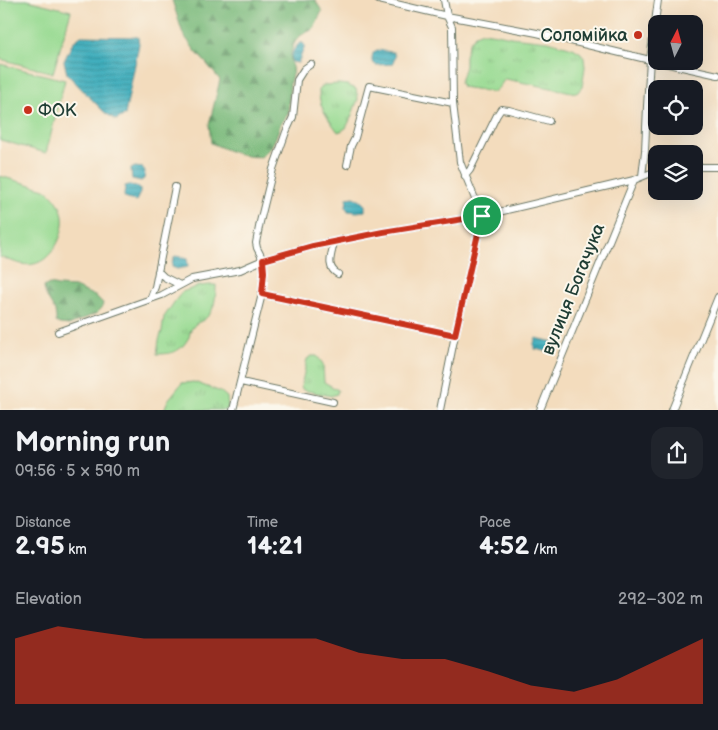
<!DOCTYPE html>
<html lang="en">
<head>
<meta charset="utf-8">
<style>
  :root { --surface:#171b24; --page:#20242c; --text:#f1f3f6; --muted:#9ea1a6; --accent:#c8321e }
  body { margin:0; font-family:"Balsamiq Sans",sans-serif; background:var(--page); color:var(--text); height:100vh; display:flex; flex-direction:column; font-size:19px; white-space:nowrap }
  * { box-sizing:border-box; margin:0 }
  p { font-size:16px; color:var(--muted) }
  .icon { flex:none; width:28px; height:28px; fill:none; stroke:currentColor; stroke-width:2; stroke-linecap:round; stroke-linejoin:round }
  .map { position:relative; height:410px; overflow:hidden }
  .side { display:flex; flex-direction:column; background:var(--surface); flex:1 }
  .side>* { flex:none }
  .needle { width:32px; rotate:6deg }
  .buttons { position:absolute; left:648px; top:15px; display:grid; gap:10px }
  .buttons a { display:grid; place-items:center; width:55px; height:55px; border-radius:10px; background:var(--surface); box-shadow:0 5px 20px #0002; font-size:25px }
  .pin { position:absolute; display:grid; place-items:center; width:42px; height:42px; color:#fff; margin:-21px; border:2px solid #fff; border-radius:50%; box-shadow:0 1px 5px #0007 }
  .round { display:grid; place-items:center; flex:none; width:52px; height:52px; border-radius:15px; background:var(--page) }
  .summary { display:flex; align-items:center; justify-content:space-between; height:85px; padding:0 15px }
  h1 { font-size:28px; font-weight:700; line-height:38px }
  .metrics { display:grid; grid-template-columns:repeat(3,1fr); gap:8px; height:85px; padding:5px 15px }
  .metrics div { display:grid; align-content:center }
  .metrics b { font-size:25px; font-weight:700 }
  .metrics small { font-size:14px; font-weight:400 }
  .metrics p { font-size:14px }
  .chart { height:140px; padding:10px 15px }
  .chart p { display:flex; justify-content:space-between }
  .chart svg { width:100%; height:90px; margin-top:5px; fill:var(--accent); opacity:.7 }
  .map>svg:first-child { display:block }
  .grass { fill:url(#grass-tufts); stroke:#5c8c63 }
  .forest { fill:url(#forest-firs); stroke:#4c7c58 }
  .pitch { fill:#98da92; stroke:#5c8c63 }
  .water { fill:url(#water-rules); stroke:#307678 }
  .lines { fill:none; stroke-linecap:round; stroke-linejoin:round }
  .street-casing { stroke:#697564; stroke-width:8 }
  .street { stroke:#fff; stroke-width:6 }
  .route-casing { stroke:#fff; stroke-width:10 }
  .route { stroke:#c8321e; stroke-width:6 }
  .poi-dot { fill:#c8321e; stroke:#fbf7ec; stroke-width:2 }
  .labels { text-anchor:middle; stroke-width:4; stroke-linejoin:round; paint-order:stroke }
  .poi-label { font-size:18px; fill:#1f3d34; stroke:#fbf7ec; text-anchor:end }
  .street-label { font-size:18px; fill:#1f3d34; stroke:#fbf7ec }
</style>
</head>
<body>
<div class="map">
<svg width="718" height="410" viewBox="0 0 718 410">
  <defs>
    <pattern id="grass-tufts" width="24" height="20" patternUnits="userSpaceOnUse" patternTransform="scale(1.25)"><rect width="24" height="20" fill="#98da92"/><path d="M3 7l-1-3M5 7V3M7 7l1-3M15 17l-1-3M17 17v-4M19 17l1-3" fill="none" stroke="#83bc7e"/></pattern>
    <pattern id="forest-firs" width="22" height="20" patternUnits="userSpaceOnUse" patternTransform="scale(1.25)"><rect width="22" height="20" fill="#7aba7c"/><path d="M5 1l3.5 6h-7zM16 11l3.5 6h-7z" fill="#639866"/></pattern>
    <pattern id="water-rules" width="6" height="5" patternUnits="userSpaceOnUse" patternTransform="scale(1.25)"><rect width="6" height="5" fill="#40aebd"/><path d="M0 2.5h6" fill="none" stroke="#358f9a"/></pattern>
  </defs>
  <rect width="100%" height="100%" fill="#fbf7ec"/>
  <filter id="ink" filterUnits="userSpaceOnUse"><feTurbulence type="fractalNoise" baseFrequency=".02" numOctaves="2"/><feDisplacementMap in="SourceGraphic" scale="10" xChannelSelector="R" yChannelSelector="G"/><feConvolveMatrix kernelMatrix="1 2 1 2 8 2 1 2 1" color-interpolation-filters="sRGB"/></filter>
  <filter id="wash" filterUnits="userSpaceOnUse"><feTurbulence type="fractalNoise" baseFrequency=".0096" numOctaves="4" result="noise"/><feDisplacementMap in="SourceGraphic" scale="20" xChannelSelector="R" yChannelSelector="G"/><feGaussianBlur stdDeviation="1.12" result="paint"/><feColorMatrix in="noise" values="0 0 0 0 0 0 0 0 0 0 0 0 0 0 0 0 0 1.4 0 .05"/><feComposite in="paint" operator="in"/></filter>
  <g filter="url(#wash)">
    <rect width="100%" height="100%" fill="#f3dcbd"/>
    <!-- grass -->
    <path class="grass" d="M483,32L497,34L511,37L548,41L573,48L581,53L584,58L585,67L582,87L577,93L505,79C501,84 499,89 493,92L462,87L460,82L465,66V56L469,43L475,35Z
      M339,84L347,85L356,89L358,99L350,120L346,128L341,131L338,132C328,118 318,107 319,89L324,85Z
      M209,285H216C216,296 215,311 206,318C202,322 196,322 193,327C190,330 190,334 189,337C181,352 172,354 157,354L159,340L162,331L164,317L175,301L182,292L199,286Z
      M311,356H317L323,364L324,382L338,390L337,394L331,396L303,390L301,387L307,359Z
      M194,382L221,392L227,397L228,406L227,410H164L168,400L182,383Z"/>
    <!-- forest -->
    <path class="forest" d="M172,0H315L322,11C319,16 317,25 313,29C309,32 303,33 299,37C291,45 288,59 293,70L290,82L288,114L281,123L276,137L271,147L261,157C240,157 230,151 211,143L209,125L220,80L207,64L196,52L183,34Z
      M49,284L58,286L75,287L97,297L103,303L102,308L97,313L69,325L60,324L56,322C56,318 56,313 54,309C50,302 45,296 44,287Z"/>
    <!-- pitch -->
    <path class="pitch" d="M0,0H27L71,11L53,73L0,59Z
      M0,64L65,80L46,153L0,140Z
      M0,176L45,189C54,195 62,206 63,217C65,235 52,260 34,264C23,267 10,260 0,257Z"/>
    <!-- water -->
    <path class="water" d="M81,36L138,37L139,44L125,115L116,120L104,112L67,74L64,61L73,42Z
      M300,43H303L305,46L298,63L292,62C290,56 294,47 300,43Z
      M377,50L393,52L395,56L393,64L376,65L372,62C372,57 372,52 377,50Z
      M694,79L700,81V91L698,95L694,94V89L689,88L691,80Z
      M135,167L143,168L145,171L144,179L141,181L132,179L131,169Z
      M129,185L136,186L140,189V193L136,201L126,199L124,196L125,186Z
      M354,197L361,200L365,205V211L357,212L348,211L346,207L347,198Z
      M175,256L187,258L188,267L177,269L172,267V263Z
      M536,338L554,342L550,352L535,349C533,345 534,342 536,338Z"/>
  </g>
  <g filter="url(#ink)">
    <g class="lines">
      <defs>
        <path id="street" d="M379,0L447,16L537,33L650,60L647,106L645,151L642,176
          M658,0L650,60L718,75
          M347,165L351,146L355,138L369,86L453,103
          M694,167H718
          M465,176L470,170L497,115L501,109L509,110L549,121
          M334,242C332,254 325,267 338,274
          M158,271L164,277L180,285
          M262,294L455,335
          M151,297L155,287L175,187
          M58,332L162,295L192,279L240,270L263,260L313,246L383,232L482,216L634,180L656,171
          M241,382L333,402
          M233,410L262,294L264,272L263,260L257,248L256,243L260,222L273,169L286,132L293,117L297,80L304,69L311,64
          M440,410L455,335L482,216L460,162L453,103L452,27L447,16L444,0
          M540,410L634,180
          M672,410L718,297"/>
      </defs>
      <!-- street casing -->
      <use href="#street" class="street-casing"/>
      <!-- street -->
      <use href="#street" class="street"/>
    </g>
  </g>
  <g class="lines" filter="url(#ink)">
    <defs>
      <path id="route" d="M482,216L455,335L262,294L264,272L263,260L313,246L383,232Z"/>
    </defs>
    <!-- route casing -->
    <use href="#route" class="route-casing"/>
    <!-- route -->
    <use href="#route" class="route"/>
  </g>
  <!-- markers -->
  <g class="poi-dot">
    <circle cx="638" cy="35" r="5"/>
    <circle cx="28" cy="110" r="5"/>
  </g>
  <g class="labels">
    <!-- poi labels -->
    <g class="poi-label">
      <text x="628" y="41">Соломійка</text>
      <text x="38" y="116" text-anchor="start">ФОК</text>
    </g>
    <!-- street labels -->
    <g class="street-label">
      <text transform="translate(573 289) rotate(-68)" y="6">вулиця Богачука</text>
    </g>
  </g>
</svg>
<div class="buttons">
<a><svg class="needle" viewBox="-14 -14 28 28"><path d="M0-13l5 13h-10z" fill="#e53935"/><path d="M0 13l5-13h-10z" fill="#9ea1a6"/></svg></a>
<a><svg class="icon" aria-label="locate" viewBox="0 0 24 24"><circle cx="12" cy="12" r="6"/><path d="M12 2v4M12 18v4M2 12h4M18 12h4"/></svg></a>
<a><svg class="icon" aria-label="layers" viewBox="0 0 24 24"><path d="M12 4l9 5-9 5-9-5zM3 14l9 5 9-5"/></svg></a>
</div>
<div class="pin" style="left:482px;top:216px;background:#1e9e55"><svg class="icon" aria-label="arrive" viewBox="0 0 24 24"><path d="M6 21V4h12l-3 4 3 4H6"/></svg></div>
</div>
<section class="side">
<div class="summary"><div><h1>Morning run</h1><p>09:56 · 5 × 590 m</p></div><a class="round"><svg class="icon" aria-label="share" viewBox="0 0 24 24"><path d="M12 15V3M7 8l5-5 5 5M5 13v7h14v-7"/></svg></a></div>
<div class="metrics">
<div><p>Distance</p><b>2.95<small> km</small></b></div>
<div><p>Time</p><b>14:21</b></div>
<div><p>Pace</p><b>4:52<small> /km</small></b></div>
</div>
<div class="chart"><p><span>Elevation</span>292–302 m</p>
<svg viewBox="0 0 160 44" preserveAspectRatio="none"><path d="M0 44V12L10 6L20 9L30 12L40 12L50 12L60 12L70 12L80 19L90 22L100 22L110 28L120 35L130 38L140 32L150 22L160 12V44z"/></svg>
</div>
</section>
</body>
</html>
